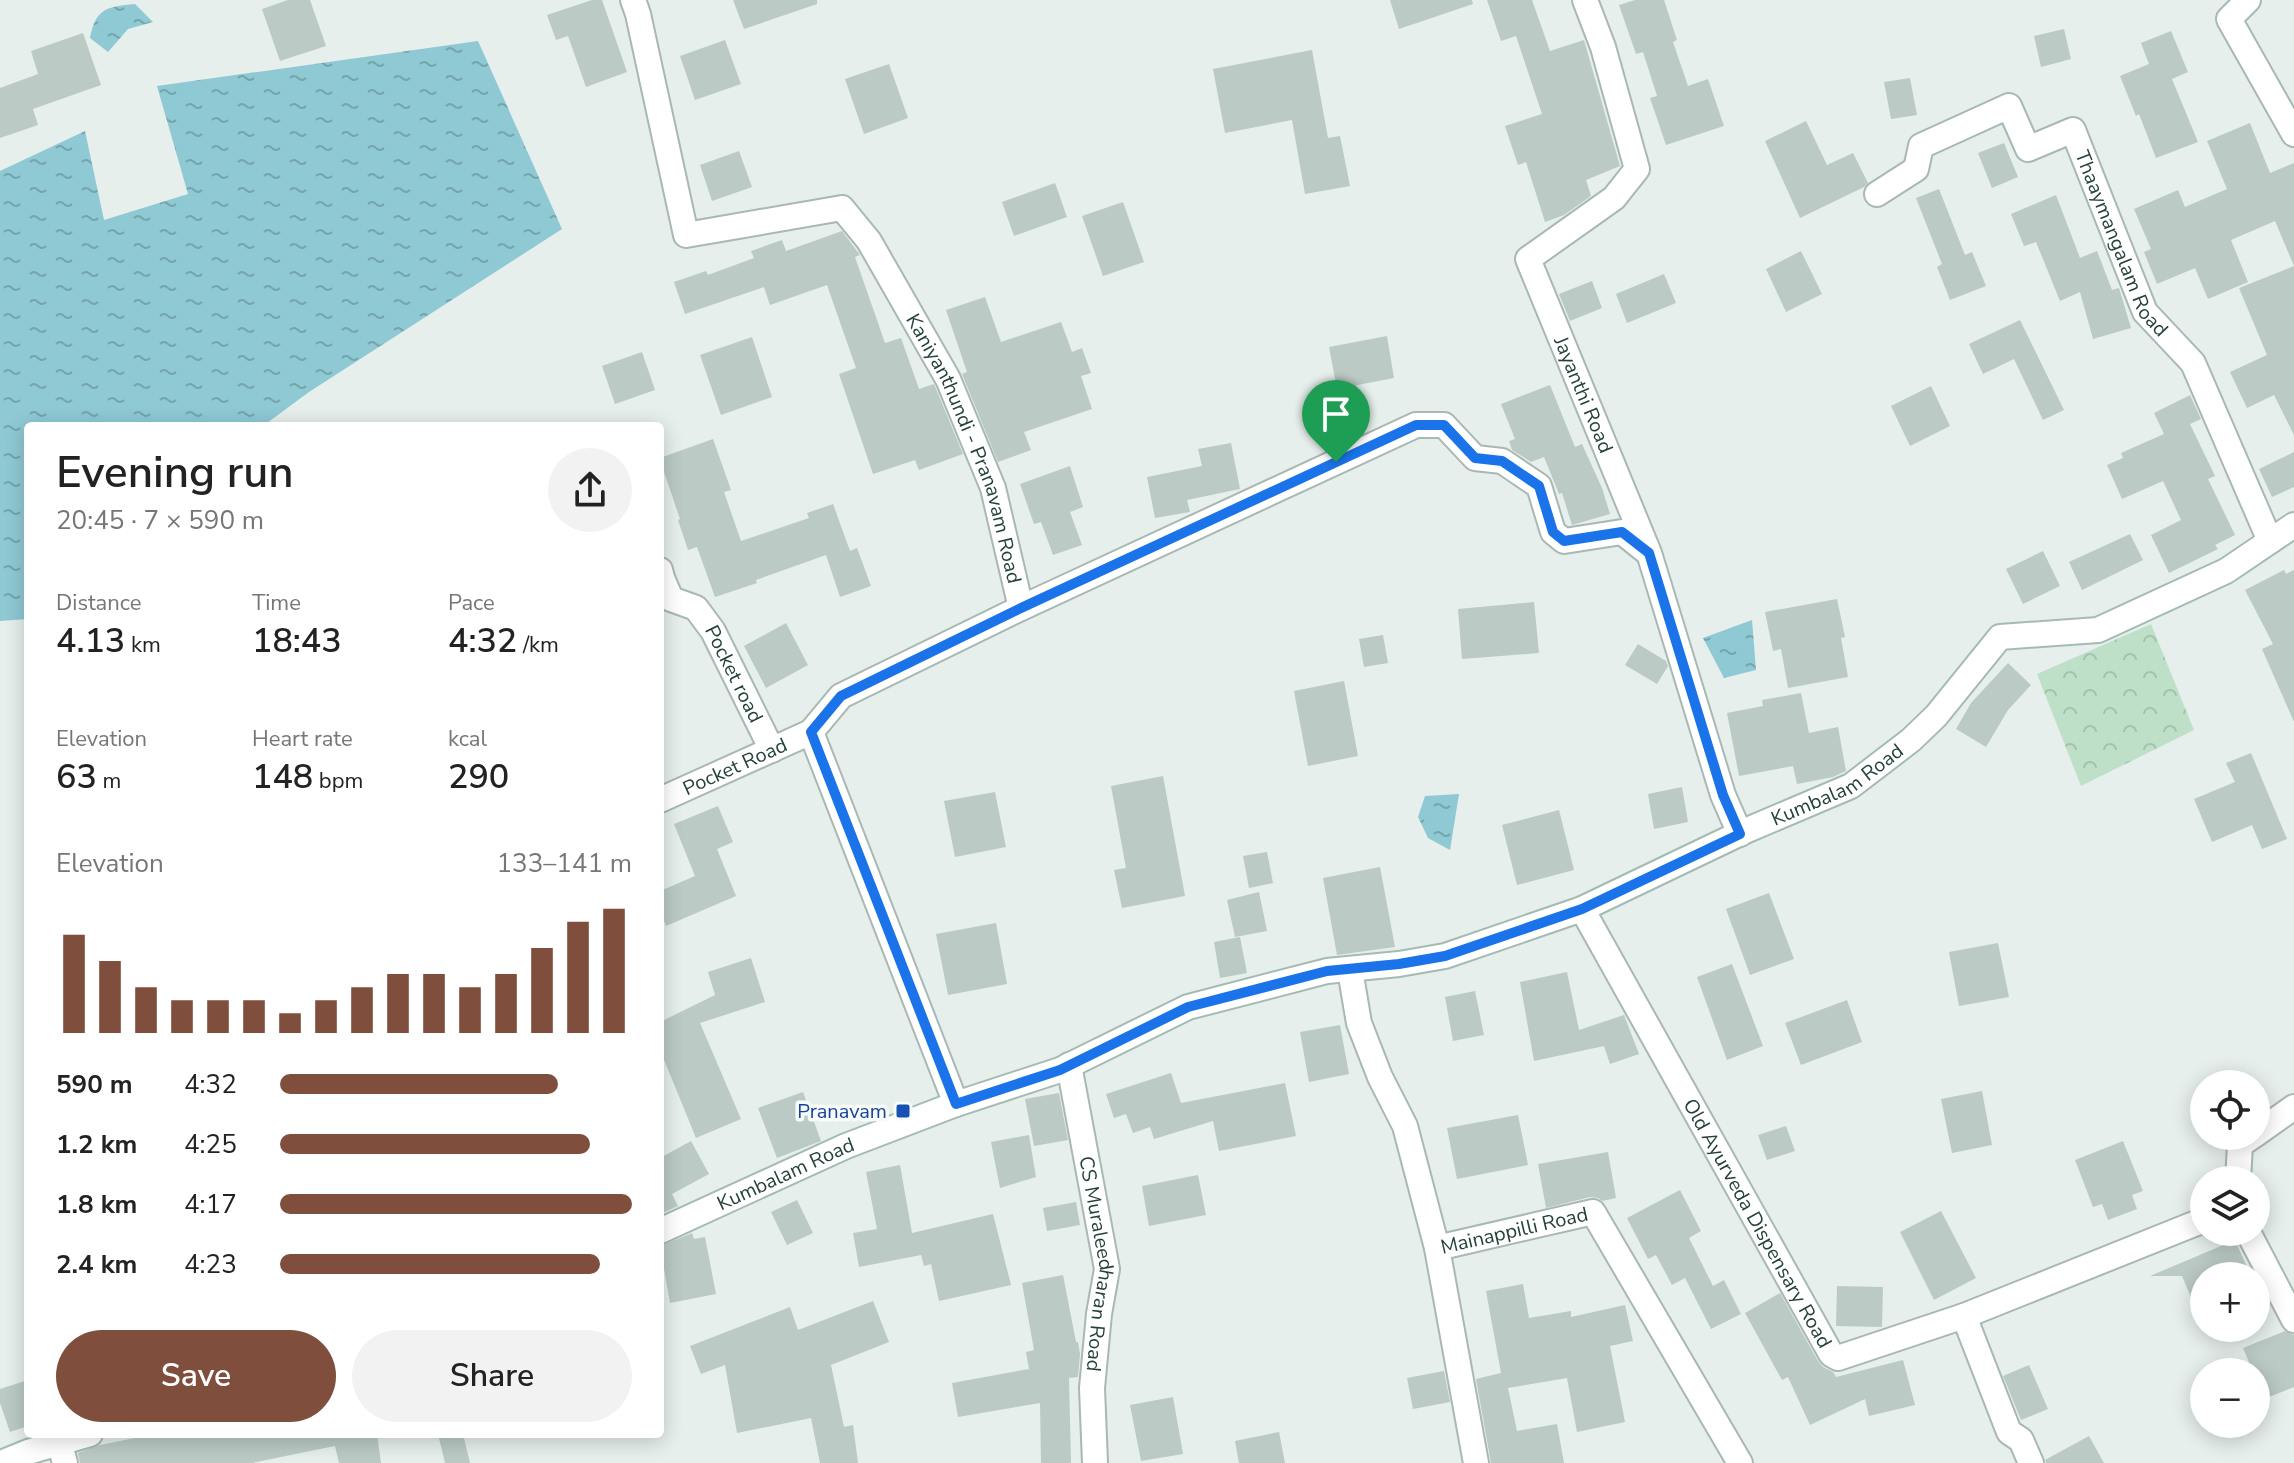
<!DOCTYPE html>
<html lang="en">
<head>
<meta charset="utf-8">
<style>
  :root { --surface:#fff; --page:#f2f2f2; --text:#222; --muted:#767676; --accent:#804e3d }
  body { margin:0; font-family:"Nunito Sans",sans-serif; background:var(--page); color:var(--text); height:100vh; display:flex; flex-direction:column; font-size:30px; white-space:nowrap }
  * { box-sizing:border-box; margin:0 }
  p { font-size:26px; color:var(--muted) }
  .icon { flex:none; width:44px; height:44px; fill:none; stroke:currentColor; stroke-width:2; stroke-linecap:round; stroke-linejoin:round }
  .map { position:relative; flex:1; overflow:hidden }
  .drawer { position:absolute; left:24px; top:422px; width:640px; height:1016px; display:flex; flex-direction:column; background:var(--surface); border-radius:8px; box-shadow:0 4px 20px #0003 }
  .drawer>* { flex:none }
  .tools { position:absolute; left:2190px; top:1070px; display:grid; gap:16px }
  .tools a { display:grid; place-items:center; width:80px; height:80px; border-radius:50%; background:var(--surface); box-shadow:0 4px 20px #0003; font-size:40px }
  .pin { position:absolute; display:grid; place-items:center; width:68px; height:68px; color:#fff; margin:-82px -34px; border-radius:50% 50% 50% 0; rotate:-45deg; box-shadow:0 0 8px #0007 }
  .pin .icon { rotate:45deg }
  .round { display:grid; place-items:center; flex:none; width:84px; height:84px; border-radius:42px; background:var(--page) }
  .overview { display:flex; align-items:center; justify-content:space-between; height:136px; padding:0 32px }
  h1 { font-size:44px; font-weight:600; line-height:60px }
  .figures { display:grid; grid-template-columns:repeat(3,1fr); gap:12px; height:136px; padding:8px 32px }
  .figures div { display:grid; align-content:center }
  .figures b { font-size:34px; font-weight:600 }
  .figures small { font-size:22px; font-weight:400 }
  .figures p { font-size:22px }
  .chart { height:224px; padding:16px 32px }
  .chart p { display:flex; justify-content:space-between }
  .chart svg { width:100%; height:144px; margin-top:8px; stroke:var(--accent); stroke-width:6 }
  .action { display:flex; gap:16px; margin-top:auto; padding:16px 32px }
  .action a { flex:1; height:92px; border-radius:48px; background:var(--accent); color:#fff; font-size:32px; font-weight:600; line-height:92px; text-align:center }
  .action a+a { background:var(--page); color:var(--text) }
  ul { padding:0 32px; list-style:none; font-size:26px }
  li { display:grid; grid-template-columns:128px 96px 1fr; align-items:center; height:60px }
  li i { height:20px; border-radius:10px; background:var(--accent) }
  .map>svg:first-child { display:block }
  .park { fill:url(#park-crowns) }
  .water { fill:url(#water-ripples) }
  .building { fill:#bbcac4 }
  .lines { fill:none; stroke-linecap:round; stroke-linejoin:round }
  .minor-casing { stroke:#a8b8b2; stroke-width:28 }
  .secondary-casing { stroke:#a4bbb3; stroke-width:28 }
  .minor { stroke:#fff; stroke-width:24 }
  .secondary { stroke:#fff; stroke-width:24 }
  .route-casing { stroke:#fff; stroke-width:16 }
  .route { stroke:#1a73e8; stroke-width:10 }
  .transit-dot { fill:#1a4fb4; stroke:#f7fbf9; stroke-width:3 }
  .labels { text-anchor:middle; stroke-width:7; stroke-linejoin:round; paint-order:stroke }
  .street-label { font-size:20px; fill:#24423a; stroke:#f7fbf9 }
  .transit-label { font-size:20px; fill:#164399; stroke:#f7fbf9; text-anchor:end }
</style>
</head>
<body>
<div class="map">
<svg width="2294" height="1463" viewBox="0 0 2294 1463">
  <defs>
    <pattern id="park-crowns" width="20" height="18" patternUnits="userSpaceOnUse" patternTransform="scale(2)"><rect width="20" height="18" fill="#bfe0c8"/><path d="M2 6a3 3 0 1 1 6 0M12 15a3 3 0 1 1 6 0" fill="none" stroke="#a4c1ad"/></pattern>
    <pattern id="water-ripples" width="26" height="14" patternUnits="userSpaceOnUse" patternTransform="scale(2)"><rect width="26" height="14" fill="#8ec9d4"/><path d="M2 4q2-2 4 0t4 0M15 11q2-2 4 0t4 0" fill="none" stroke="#74a5ad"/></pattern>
  </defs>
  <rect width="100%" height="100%" fill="#e6efeb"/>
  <!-- park -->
  <path class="park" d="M2151,624L2194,730L2081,786L2037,674Z"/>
  <!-- water -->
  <path class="water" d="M135,4L153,22L128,29L108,52L90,38C96,7 108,7 135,4Z
    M478,41L562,229L309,392L263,426H28V619L0,621V171L85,131L104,220L188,194L157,86Z
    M1752,620L1756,670L1724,678L1703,638Z
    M1459,794L1450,850L1428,838L1418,817L1425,796Z"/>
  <!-- building -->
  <path class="building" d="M288,0H310L326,46L280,61L262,9Z
    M592,0H602L627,72L586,87L568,36L556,40L547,15Z
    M733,0H817V4L744,29Z
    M1390,0H1472L1473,4L1399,29Z
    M1487,0H1532L1550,51L1584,40L1620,166L1586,180L1591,196L1564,215L1545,222L1526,162L1518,165L1505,126L1542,114L1516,36L1501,41Z
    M1635,0H1664L1677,40L1673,42L1688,86L1708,79L1724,126L1666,145L1650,98L1657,96L1643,52L1636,54L1619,5Z
    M2064,29L2071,59L2041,67L2034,36Z
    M2171,31L2188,72L2172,79L2198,142L2156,158L2139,114L2136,116L2120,76L2149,64L2141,43Z
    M83,33L101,85L33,109L38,125L0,138V88L38,74L31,51Z
    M725,40L741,84L695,100L680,56Z
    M1312,50L1328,138L1340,136L1350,186L1305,194L1292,120L1225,133L1213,69Z
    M889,64L908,118L864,134L845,79Z
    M1910,78L1917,115L1891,119L1884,82Z
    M1806,121L1827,165L1853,153L1868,183L1864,187L1800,218L1765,141Z
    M2250,123L2270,173L2294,163V435L2274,395L2247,408L2230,372L2267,355L2239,288L2294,266L2275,221L2231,240L2248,282L2208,299L2195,268L2157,284L2144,252L2151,249L2134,209L2178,190L2185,207L2227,189L2207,141Z
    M2004,143L2018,177L1992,188L1978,153Z
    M739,151L752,187L712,201L700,165Z
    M1055,183L1067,217L1014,236L1002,202Z
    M1939,189L1965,255L1972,252L1986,286L1950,300L1937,267L1942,264L1916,198Z
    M2056,195L2080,258L2097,251L2112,290L2119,288L2131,328L2093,339L2080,292L2060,301L2036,242L2024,246L2011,214Z
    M1123,202L1144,262L1103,276L1082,216Z
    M842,231L860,255L855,257L885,343L901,338L919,389L934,384L963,454L919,470L915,460L873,474L839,374L856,368L827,285L770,305L764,287L685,314L674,282L706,271L708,275L754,258L751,251L782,240L786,251Z
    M1801,251L1822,294L1786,312L1766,269Z
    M1664,274L1676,303L1627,323L1616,294Z
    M1592,281L1602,308L1570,321L1559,294Z
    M985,297L1001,342L1061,322L1072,352L1082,348L1091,373L1081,376L1092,409L1024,432L1031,450L998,462L962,374L967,372L946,310Z
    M2020,320L2064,410L2043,420L2014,359L1983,374L1969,344Z
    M1387,336L1394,378L1337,389L1329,347Z
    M752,337L772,397L721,415L700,355Z
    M642,352L655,390L615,404L602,366Z
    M1550,385L1575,447L1582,444L1602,488L1610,514L1572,525L1562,493L1559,494L1544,457L1531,462L1512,450L1509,441L1515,439L1501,404Z
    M1931,386L1950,426L1910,446L1891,406Z
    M2190,395L2201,419L2190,424L2215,476L2208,479L2235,535L2215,545L2218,549L2169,573L2151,535L2181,520L2163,481L2122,499L2107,465L2123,458L2121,453L2164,434L2154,413Z
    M713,439L731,490L724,492L741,541L809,518L807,513L833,504L850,551L857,548L871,586L840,597L826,555L756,580L757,583L715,597L697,547L688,550L678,520L680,519L660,460V458Z
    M1231,443L1240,489L1187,500L1190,512L1155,518L1147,477L1202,466L1198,449Z
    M2294,452V487L2272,497L2259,469Z
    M1070,466L1083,507L1070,512L1082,545L1053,555L1041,522L1034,524L1020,484Z
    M2130,534L2143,560L2082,590L2069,562Z
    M2043,551L2060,586L2023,604L2006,569Z
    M2284,570L2286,574L2294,570V722L2262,649L2273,644L2245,590Z
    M1837,599L1845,637L1841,638L1848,677L1788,688L1781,649L1773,651L1765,612Z
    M1534,602L1539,653L1462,659L1458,609Z
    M786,623L808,665L766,688L744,646Z
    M1383,635L1388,663L1364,667L1359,639Z
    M1638,644L1666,661L1668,666L1657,684L1625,665Z
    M2008,663L2031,685L2008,710L1986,747L1956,729L1971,703Z
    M1344,681L1358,756L1308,766L1294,691Z
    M1801,693L1809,733L1838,727L1846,771L1833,777L1797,784L1793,766L1739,776L1727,713L1763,706L1762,700Z
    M2251,753L2287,839L2262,849L2252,825L2212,842L2194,799L2235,782L2226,763Z
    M1163,776L1185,896L1122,908L1114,870L1126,868L1111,786Z
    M1682,787L1688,822L1654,829L1648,794Z
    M995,792L1006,847L955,857L944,801Z
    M718,806L733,842L717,849L736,896L666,926L660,910V891L695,876L674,824Z
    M1559,810L1574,870L1517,885L1502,825Z
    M1267,852L1273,883L1249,888L1243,856Z
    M1380,867L1395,947L1337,955L1323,878Z
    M1259,892L1267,931L1235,937L1227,900Z
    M1769,893L1794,959L1750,975L1726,909Z
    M996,923L1007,984L948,995L936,934Z
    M1240,937L1247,973L1220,978L1214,942Z
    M1998,943L2009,997L1959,1006L1949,952Z
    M751,958L765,1002L700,1023L741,1119L696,1138L660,1050V1022L715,995L708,972Z
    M1732,964L1763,1046L1727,1060L1697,977Z
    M1567,972L1579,1030L1624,1015L1639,1054L1610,1064L1604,1046L1534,1061L1520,982Z
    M1475,991L1484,1035L1453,1041L1445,997Z
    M1847,1000L1862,1042L1801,1065L1785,1023Z
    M1340,1025L1349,1074L1309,1082L1300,1032Z
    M1171,1073L1181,1103L1285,1083L1296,1136L1219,1151L1213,1121L1154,1139L1150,1127L1133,1133L1126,1114L1114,1118L1106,1094Z
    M1982,1091L1992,1145L1952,1153L1941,1099Z
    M803,1092L821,1141L777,1158L758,1108Z
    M1059,1093L1068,1140L1034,1146L1025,1099Z
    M1518,1115L1528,1165L1457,1179L1447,1128Z
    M1786,1126L1795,1151L1767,1160L1758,1135Z
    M1029,1135L1036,1177L1000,1188L991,1142Z
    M691,1141L709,1174L672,1194L678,1206L660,1214V1158Z
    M2123,1141L2143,1191L2132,1195L2137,1209L2108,1220L2102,1204L2093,1207L2075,1160Z
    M1608,1152L1616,1198L1602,1201L1598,1198L1590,1197L1546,1208L1538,1164Z
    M900,1165L912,1233L993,1214L1011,1285L939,1301L931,1264L924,1266L921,1255L859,1267L853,1233L877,1229L866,1172Z
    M1198,1175L1206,1215L1149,1226L1142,1186Z
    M1680,1190L1701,1231L1689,1238L1713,1286L1724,1280L1741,1314L1711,1329L1685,1278L1672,1285L1656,1255L1648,1259L1627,1218Z
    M797,1200L813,1233L787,1245L771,1212Z
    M1076,1202L1080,1225L1047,1231L1043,1208Z
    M1941,1211L1976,1278L1934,1300L1900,1232Z
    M692,1233L694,1239L705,1237L716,1294L670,1303L660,1246Z
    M2235,1240L2251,1276H2204V1328L2182,1276H2150Z
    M1063,1275L1076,1342H1078L1080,1354L1078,1377L1069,1378L1071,1463H1041L1040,1403L958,1417L952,1383L1029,1369L1026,1352L1034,1350L1022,1283Z
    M1523,1284L1529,1318L1571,1311V1317L1625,1305L1633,1341L1610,1346L1625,1422L1577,1432L1567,1378L1508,1388L1517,1431L1557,1424L1564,1463H1491L1476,1379L1501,1373L1486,1291Z
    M1837,1286L1883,1287L1882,1327L1836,1326Z
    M1780,1293L1818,1361L1823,1367L1833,1372L1836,1377L1903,1360L1915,1405L1869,1416L1865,1399L1810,1425L1788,1377L1782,1380L1745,1313Z
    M873,1301L889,1342L831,1365L844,1427L853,1425L858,1463H820L811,1418L737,1433L725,1365L701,1374L690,1346L790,1307L798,1330Z
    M2285,1331L2294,1335V1387L2264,1399L2256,1380V1372H2253L2243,1348Z
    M2029,1365L2048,1409L2021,1420L2003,1376Z
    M1444,1371L1450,1402L1413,1409L1407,1378Z
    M28,1380V1426L10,1432L0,1403V1389Z
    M1173,1397L1183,1454L1141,1461L1130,1405Z
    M1279,1432L1285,1463H1239L1235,1441Z
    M155,1434H377L381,1463H339L335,1446L252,1463H80L78,1453L100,1445Z
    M438,1434H463L470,1463H445Z
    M2089,1436L2104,1463H2046L2045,1460Z"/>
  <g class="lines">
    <defs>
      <g id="minor">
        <path id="s1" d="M633,0L638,14L686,235L842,208L869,241L948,379L993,488L1021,608L841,696L811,732L956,1104"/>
        <path id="s2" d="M1585,0L1603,47L1637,169L1614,198L1528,259L1649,553L1723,795L1740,834"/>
        <path d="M2248,0L2229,19L2294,134"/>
        <path id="s3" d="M1877,194L1916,169L1921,146L2009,106L2028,149L2073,130L2145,312L2193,363L2270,541"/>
        <path id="s4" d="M660,570L662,578L671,599L696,608L713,631L772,750"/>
        <path d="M1021,608L1416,425H1444L1475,458L1502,461L1539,486L1553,532L1564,541L1622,532L1647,552"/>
        <path id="s5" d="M660,800L811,732"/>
        <path id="s6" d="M1582,909L1831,1354L1838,1358L1964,1316L2204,1220"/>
        <path id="s7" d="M1350,970L1359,1023L1380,1077L1405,1126L1437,1248L1593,1212L1740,1463"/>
        <path id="s8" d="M1069,1065L1107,1269L1099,1314L1092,1388L1095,1463"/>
        <path d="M2256,1134L2294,1107"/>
        <path d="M2238,1180L2240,1145L2253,1136"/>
        <path d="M2248,1232L2294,1320"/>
        <path d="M1437,1248L1476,1463"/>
        <path d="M1964,1316L2009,1432L2021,1440L2031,1463"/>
        <path d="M57,1434L65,1463"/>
      </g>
      <g id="secondary">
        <path id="s9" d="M660,1231L846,1146L956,1104L1060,1070L1188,1007L1327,971L1399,964L1445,956L1582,909L1745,831L1851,786L1911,740L1936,716L2000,637L2098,630L2226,571L2294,525"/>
        <path d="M1,1463L28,1452L90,1434"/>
      </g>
    </defs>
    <!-- minor casing -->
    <use href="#minor" class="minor-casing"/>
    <!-- secondary casing -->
    <use href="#secondary" class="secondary-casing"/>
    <!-- minor -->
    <use href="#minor" class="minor"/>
    <!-- secondary -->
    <use href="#secondary" class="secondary"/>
  </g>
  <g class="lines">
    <defs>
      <path id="route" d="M1416,425H1444L1475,458L1502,461L1539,486L1553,532L1564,541L1622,532L1649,553L1723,795L1740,834L1582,909L1445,956L1399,964L1327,971L1188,1007L1060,1070L956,1104L811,732L841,696L1021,608Z"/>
    </defs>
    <!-- route casing -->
    <use href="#route" class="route-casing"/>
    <!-- route -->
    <use href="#route" class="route"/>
  </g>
  <!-- markers -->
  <rect class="transit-dot" x="895" y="1103" width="16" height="16" rx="4"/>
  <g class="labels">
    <!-- street labels -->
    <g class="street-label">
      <text dy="7" stroke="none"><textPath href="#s3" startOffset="386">Thaaymangalam Road</textPath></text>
      <text dy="7" stroke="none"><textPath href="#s2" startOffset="466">Jayanthi Road</textPath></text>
      <text dy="7" stroke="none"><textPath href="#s1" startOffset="672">Kaniyanthundi - Pranavam Road</textPath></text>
      <text dy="7" stroke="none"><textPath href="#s4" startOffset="134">Pocket road</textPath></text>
      <text dy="7" stroke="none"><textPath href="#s5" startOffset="82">Pocket Road</textPath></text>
      <text dy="7" stroke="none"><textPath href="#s9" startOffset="1266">Kumbalam Road</textPath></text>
      <text dy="7" stroke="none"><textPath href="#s9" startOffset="138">Kumbalam Road</textPath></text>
      <text dy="7" stroke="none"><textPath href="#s6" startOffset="360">Old Ayurveda Dispensary Road</textPath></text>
      <text dy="7" stroke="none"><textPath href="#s7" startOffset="372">Mainappilli Road</textPath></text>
      <text dy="7" stroke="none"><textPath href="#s8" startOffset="202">CS Muraleedharan Road</textPath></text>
    </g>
    <!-- transit labels -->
    <g class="transit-label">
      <text x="887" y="1118">Pranavam</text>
    </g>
  </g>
</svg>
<div class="tools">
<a><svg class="icon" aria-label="locate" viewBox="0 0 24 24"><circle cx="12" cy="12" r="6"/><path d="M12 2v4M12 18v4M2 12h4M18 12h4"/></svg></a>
<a><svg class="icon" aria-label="layers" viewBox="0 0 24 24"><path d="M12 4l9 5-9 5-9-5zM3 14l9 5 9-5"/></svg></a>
<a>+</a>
<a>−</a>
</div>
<div class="pin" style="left:1336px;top:462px;background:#1e9e55"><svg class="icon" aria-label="arrive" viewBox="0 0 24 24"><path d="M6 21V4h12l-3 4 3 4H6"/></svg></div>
<section class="drawer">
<div class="overview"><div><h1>Evening run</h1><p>20:45 · 7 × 590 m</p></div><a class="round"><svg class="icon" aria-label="share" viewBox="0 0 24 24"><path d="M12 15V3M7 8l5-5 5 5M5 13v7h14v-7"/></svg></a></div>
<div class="figures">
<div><p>Distance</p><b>4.13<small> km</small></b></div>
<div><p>Time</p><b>18:43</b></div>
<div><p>Pace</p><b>4:32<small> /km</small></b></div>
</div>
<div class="figures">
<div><p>Elevation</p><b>63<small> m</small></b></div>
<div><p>Heart rate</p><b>148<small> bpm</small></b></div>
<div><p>kcal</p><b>290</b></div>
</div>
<div class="chart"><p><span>Elevation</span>133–141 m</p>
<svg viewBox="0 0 160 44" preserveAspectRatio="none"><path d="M5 44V14M15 44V22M25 44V30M35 44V34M45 44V34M55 44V34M65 44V38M75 44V34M85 44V30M95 44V26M105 44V26M115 44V30M125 44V26M135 44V18M145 44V10M155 44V6"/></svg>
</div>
<ul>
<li><b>590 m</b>4:32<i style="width:79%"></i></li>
<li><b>1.2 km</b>4:25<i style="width:88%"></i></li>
<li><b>1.8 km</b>4:17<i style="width:100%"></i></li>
<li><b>2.4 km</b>4:23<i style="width:91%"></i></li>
</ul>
<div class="action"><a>Save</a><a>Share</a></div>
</section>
</div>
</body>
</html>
